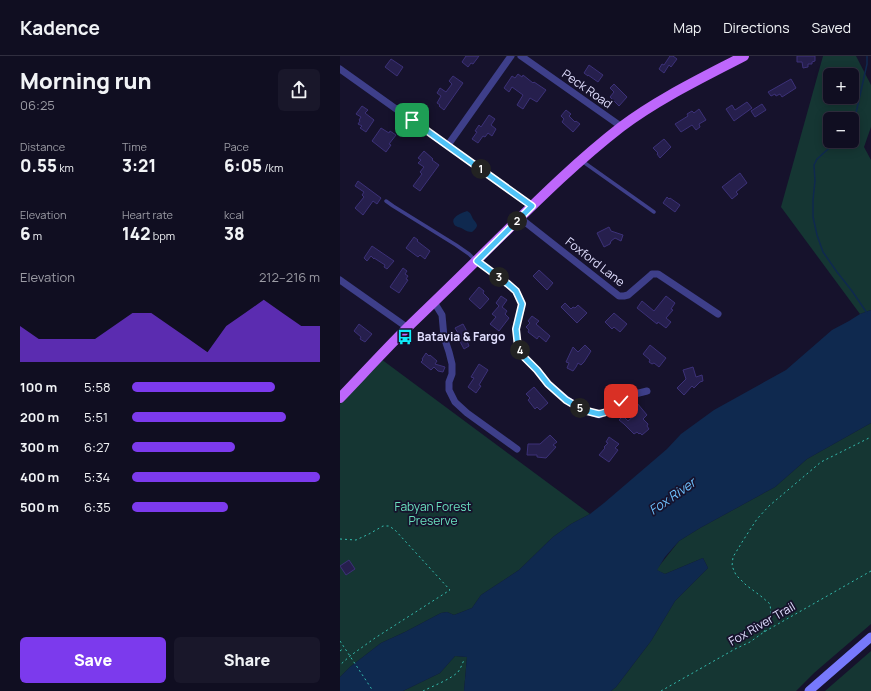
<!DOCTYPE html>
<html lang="en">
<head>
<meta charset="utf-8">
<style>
  :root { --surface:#100e21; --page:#19172a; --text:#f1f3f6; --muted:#9c9ca5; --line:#302e3f; --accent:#7c3aed }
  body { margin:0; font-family:Manrope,sans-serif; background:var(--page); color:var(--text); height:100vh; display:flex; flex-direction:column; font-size:15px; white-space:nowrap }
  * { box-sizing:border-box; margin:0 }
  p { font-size:13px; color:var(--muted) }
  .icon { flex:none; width:22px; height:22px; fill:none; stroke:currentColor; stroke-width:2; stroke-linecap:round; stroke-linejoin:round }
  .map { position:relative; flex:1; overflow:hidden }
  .panel { display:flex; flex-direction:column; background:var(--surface); width:340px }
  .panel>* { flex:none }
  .fabs { position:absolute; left:483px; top:12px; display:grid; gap:8px }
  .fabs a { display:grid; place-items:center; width:36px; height:36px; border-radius:6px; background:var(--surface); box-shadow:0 2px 10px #0003,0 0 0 1px var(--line); font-size:20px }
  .pin { position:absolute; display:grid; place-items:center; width:34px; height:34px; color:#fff; margin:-17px; border-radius:8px; box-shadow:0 2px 6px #0006 }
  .km { position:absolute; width:20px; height:20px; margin:-10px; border-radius:50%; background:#222; color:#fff; font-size:11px; line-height:20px; text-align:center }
  .round { display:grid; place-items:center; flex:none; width:42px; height:42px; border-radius:6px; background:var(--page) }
  .head { display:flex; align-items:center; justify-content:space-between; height:68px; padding:0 20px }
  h1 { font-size:22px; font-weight:800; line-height:30px }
  .figures { display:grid; grid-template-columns:repeat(3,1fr); gap:6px; height:68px; padding:4px 20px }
  .figures div { display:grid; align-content:center }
  .figures b { font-size:17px; font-weight:800 }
  .figures small { font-size:11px; font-weight:400 }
  .figures p { font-size:11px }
  .chart { height:112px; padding:8px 20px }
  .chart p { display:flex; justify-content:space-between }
  .chart svg { width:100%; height:72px; margin-top:4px; fill:var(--accent); opacity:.7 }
  .action { display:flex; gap:8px; margin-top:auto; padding:8px 20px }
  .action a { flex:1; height:46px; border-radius:6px; background:var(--accent); color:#fff; font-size:16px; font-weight:800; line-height:46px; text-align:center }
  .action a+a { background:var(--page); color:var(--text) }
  ul { padding:0 20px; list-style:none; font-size:13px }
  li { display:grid; grid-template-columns:64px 48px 1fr; align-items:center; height:30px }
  li i { height:10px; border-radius:5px; background:var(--accent) }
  header { display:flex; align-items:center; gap:24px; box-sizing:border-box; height:56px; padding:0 20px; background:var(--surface); border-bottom:1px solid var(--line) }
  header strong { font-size:19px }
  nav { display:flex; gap:22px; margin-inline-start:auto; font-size:14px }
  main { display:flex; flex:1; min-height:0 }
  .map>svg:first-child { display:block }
  .green { fill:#153633; fill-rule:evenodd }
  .water { fill:#0f294f }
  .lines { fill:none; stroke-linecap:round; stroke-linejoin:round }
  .stream { stroke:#0f294f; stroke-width:1.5 }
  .building { fill:#261f4d; stroke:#3c3178 }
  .path { stroke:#34bcaf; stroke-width:1; stroke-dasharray:2 3; stroke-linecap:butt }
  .lane { stroke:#3e3f8a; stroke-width:3.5 }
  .street { stroke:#3e3f8a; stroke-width:7 }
  .secondary { stroke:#7779fc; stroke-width:9 }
  .primary { stroke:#be67fc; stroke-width:10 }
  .route-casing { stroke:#fff; stroke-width:8 }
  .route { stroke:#4fc3f7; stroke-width:5 }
  .labels { text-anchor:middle; stroke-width:3.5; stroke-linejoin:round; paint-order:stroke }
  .street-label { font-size:12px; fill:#e0defe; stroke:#16122c }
  .poi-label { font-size:12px; font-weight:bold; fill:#e0defe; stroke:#16122c; text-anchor:start }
  .park-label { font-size:12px; fill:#69dfbd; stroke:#16122c }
  .water-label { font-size:13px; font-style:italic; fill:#6ec0fc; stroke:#16122c }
</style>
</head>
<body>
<header>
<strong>Kadence</strong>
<nav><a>Map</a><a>Directions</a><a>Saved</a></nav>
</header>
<main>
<section class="panel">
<div class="head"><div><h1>Morning run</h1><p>06:25</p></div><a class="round"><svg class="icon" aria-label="share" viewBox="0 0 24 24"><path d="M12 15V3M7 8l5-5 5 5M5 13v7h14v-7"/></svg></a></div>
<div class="figures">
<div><p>Distance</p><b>0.55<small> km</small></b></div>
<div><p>Time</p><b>3:21</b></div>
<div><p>Pace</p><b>6:05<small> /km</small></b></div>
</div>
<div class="figures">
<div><p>Elevation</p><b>6<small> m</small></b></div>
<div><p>Heart rate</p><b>142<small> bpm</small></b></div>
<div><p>kcal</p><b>38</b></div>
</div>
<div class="chart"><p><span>Elevation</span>212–216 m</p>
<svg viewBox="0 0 160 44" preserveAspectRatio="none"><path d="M0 44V22L10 30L20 30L30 30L40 30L50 22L60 14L70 14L80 22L90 30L100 38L110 22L120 14L130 6L140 14L150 22L160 22V44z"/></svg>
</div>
<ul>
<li><b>100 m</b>5:58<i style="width:76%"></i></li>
<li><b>200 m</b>5:51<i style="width:82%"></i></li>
<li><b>300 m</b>6:27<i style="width:55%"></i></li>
<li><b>400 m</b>5:34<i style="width:100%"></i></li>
<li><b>500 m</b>6:35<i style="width:51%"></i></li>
</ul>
<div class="action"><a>Save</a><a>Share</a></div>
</section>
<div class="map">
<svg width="531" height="635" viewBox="0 0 531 635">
  <rect width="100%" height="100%" fill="#16122c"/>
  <!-- green -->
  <path class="green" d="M483,0H516L531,29V71L524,91L531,104V254L520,258L441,151ZM490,19H512V41H490ZM490,63H512V85H490Z
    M41,303L250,458L231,468L213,481L179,514L141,539L132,552L114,559L107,556L101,557L65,576L41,587L10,611L0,621V348Z
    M531,367V568L474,617L456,635H271L276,631L311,585L335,545L368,512L363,502L325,518L316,514L339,485L360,472L435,431L467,403Z
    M531,595V635H485Z
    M115,600L127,601L124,635H63L100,617Z"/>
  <!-- water -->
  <path class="water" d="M127,155C131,157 131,159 133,163C138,169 139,170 132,176C128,176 126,175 123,173C120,171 115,171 114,168C110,161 122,157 127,155Z
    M531,254V367L467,403L435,431L360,472L339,485L325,501L317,514L325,518L363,502L368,512L335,545L311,585L276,631L271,635H124L127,601L115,600L100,617L63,635H0V621L10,611L41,587L65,576L101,557L107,556L114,559L132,552L141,539L179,514L213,481L231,468L250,458L264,447L327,393L341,378L374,354L446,314L492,274L509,265L520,258Z"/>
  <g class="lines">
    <!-- stream -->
    <path class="stream" d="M512,65L516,57L527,8V0
      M497,85L477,103L474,109L475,125L473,144V161L477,179L483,196L497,216L512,235L527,257"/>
  </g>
  <!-- building -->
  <path class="building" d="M126,0H139L133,8L131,7L128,11L122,6Z
    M330,0H333L337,3L331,11L329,9L324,17L319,13L322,8L324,9Z
    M457,0H475V5L472,6V8H468V11L463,12L462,6H457Z
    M51,3L63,11L57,20L45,11Z
    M249,9L263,19L258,26L248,19V20L244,17Z
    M178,18L182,21L183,19L193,27L194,26L206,34L197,46L190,42L183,53L177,49L183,39L172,31L169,36L164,32L172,20L175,22Z
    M113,20L123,27L104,54L99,50L100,49L97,47L101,40L97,37L100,32L106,36L112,28L109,25Z
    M451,23L456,32L442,41L440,38L436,40L435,38L431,40L428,36Z
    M274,28L287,41L279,50L270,41L274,36L270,32Z
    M407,46L412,52L394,65L386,53L392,49L395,54Z
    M422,48L426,54L415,61L411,55Z
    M22,50L28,54L25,57L34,64L26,76L20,72L22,70L18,68L20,65L19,64L21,61L16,58Z
    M359,53L366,64L359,68L360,71L356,74L352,69L341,76L335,68L348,60L347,58L352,55L354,57Z
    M226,54L231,58L229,60L235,66L236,65L240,68L233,76L222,66L224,63L221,60Z
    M149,59L155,63L151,69L156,73L152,80L148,77L145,81L143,80L138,87L132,83L137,76L135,75L139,69L141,71Z
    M41,72L49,77L50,75L56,79L49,88L51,89L46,96L32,85Z
    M324,83L331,91L320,102L317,98L318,97L313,92Z
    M84,95L93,103L92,104L99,109L80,135L73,130L82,118L80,116L84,111L78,107L81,104L78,102Z
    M400,117L407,127L396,136L398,138L392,143L382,131Z
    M18,125L41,142L37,148L33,145L23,159L15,152L24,141L22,139L24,136L15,130Z
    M327,141L329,143L330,142L340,149L335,156L323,147Z
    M269,171L271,175L283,179L281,185L275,182L271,185L270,188L264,191L257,177Z
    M74,181L78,184L77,185L90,195L85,203L80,199L78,201L66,192Z
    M32,190L54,205L47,213L44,211L45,209L34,202V203L31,200L27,205L24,202Z
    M63,212L67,215L65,218L68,220L66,223L68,224L59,237L50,231Z
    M199,214L213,227L207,234L193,220Z
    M139,231L144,235L143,237L149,243L140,253L129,243Z
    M161,240L167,244L162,251L167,255L165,258L169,262L159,275L150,268L156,261L152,258L159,250L156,247Z
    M326,240L335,247L331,253L333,254L326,262L331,266L326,272L318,266L317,268L297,252L302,245L314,255Z
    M225,247L231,253L233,251L235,252L238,249L247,257L237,267L221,251Z
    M274,257L287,268L280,276L274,271L272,273L265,266Z
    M192,260L199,265L196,268L210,280L206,286L199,280L197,283L188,276L189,274L186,271L190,267L188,265Z
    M19,268L32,278L25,286L20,283L21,281L14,275Z
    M123,268L131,283L127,285L129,290L124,293L116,278L118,277L115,272Z
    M245,289L251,295L244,306L241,309L238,307L236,311L233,315L227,312L229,307L226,306L233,291L238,296Z
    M310,289L326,302L319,311L314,307L312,308L309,306L310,304L303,298Z
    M86,297L89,300L90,299L97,305L95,308L105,311L103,316L98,315L94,311L91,314L81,306L83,304L82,303Z
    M139,308L148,314L139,329L141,330L136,337L128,331L134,322L131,321Z
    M353,311L356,321L362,319L363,325L360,326L354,332L352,330L344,339L337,332L346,323L343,314Z
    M194,331L208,347L200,354L197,351L195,353L188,344L190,342L186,338Z
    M297,347L307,359L303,363L308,368L307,370L309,373L302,379L300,377L299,378L297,376L294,378L284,368L279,364L283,360L288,365L297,357L292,352Z
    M210,379L217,386L213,389L216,391L206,402L197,401V399H187L188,388H200Z
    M269,381L279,388L275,392L278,394L269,406L259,399L265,392L264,391L268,387L266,386Z
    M9,504L15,513L6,519L0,510Z"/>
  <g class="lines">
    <!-- path -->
    <path class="path" d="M0,483L16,484L29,478L43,470H49L55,474L110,534L35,582L10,600L0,609
      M424,576L429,566L431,557L430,548L422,541L406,529L396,519L392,510L393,501L404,483L417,463L429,450L481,406L531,381
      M0,585L33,635
      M0,595L4,592
      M83,635C93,630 111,623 118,616C121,612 122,608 124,604
      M321,635L395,593L410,586L424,576L531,515"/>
    <!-- lane -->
    <path class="lane" d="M242,105L314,156
      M46,145L53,150L116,189L129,198L135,204"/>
    <!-- street -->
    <path class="street" d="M181,0L282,71
      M0,13L192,150
      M108,89L171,0
      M180,162L279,240H284L288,239L310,220L312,218H318L378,258
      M137,205L168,228L176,235L182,248L176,273L178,291L184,301L197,314L208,328L226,343L243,354L259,359L270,355L281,345L295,338L307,335
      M0,224L68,272
      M94,246L102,259L104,281L109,296L112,308V318L109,326V334L115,346L127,357L177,393"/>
    <!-- secondary -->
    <path class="secondary" d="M469,635L531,581"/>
    <!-- primary -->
    <path class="primary" d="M0,342C22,319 44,295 67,272C93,247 119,222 145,196C189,153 232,109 281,71C318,43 362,22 404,0"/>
  </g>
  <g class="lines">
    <defs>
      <path id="route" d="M72,64L192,150L137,205L168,228L176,235L182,248L176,273L178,291L184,301L197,314L208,328L226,344L243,354L259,358L270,355L281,345"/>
    </defs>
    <!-- route casing -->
    <use href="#route" class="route-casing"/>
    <!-- route -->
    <use href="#route" class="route"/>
  </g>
  <!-- icons -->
  <defs>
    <symbol id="bus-bare" viewBox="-9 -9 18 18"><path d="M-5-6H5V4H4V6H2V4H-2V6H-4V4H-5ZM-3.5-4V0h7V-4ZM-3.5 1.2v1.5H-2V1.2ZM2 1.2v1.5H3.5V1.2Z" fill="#0eecfa" stroke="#16122c" stroke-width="2.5" paint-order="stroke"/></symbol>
  </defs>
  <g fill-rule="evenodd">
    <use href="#bus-bare" x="54" y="270" width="22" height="22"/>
  </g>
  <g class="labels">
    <!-- street labels -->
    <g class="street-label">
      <text transform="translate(247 33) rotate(35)" y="4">Peck Road</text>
      <text transform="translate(255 206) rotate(38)" y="4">Foxford Lane</text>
      <text transform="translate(422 568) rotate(-30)" y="4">Fox River Trail</text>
    </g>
    <!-- poi labels -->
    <g class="poi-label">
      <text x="77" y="285">Batavia &amp; Fargo</text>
    </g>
    <!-- park labels -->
    <g class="park-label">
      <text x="93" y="455">Fabyan Forest<tspan x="93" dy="14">Preserve</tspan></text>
    </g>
    <!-- water labels -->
    <g class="water-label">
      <text transform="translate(332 440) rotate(-35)" y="5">Fox River</text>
    </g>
  </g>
</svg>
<div class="fabs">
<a>+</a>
<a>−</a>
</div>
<div class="pin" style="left:72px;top:64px;background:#1e9e55"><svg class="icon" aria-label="arrive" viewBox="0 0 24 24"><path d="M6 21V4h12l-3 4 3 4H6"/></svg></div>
<div class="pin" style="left:281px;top:345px;background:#d93025"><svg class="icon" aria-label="check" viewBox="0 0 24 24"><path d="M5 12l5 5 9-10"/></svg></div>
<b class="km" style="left:141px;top:113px">1</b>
<b class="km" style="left:177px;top:165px">2</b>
<b class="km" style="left:159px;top:221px">3</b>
<b class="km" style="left:180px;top:294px">4</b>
<b class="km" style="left:240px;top:352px">5</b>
</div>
</main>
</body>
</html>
